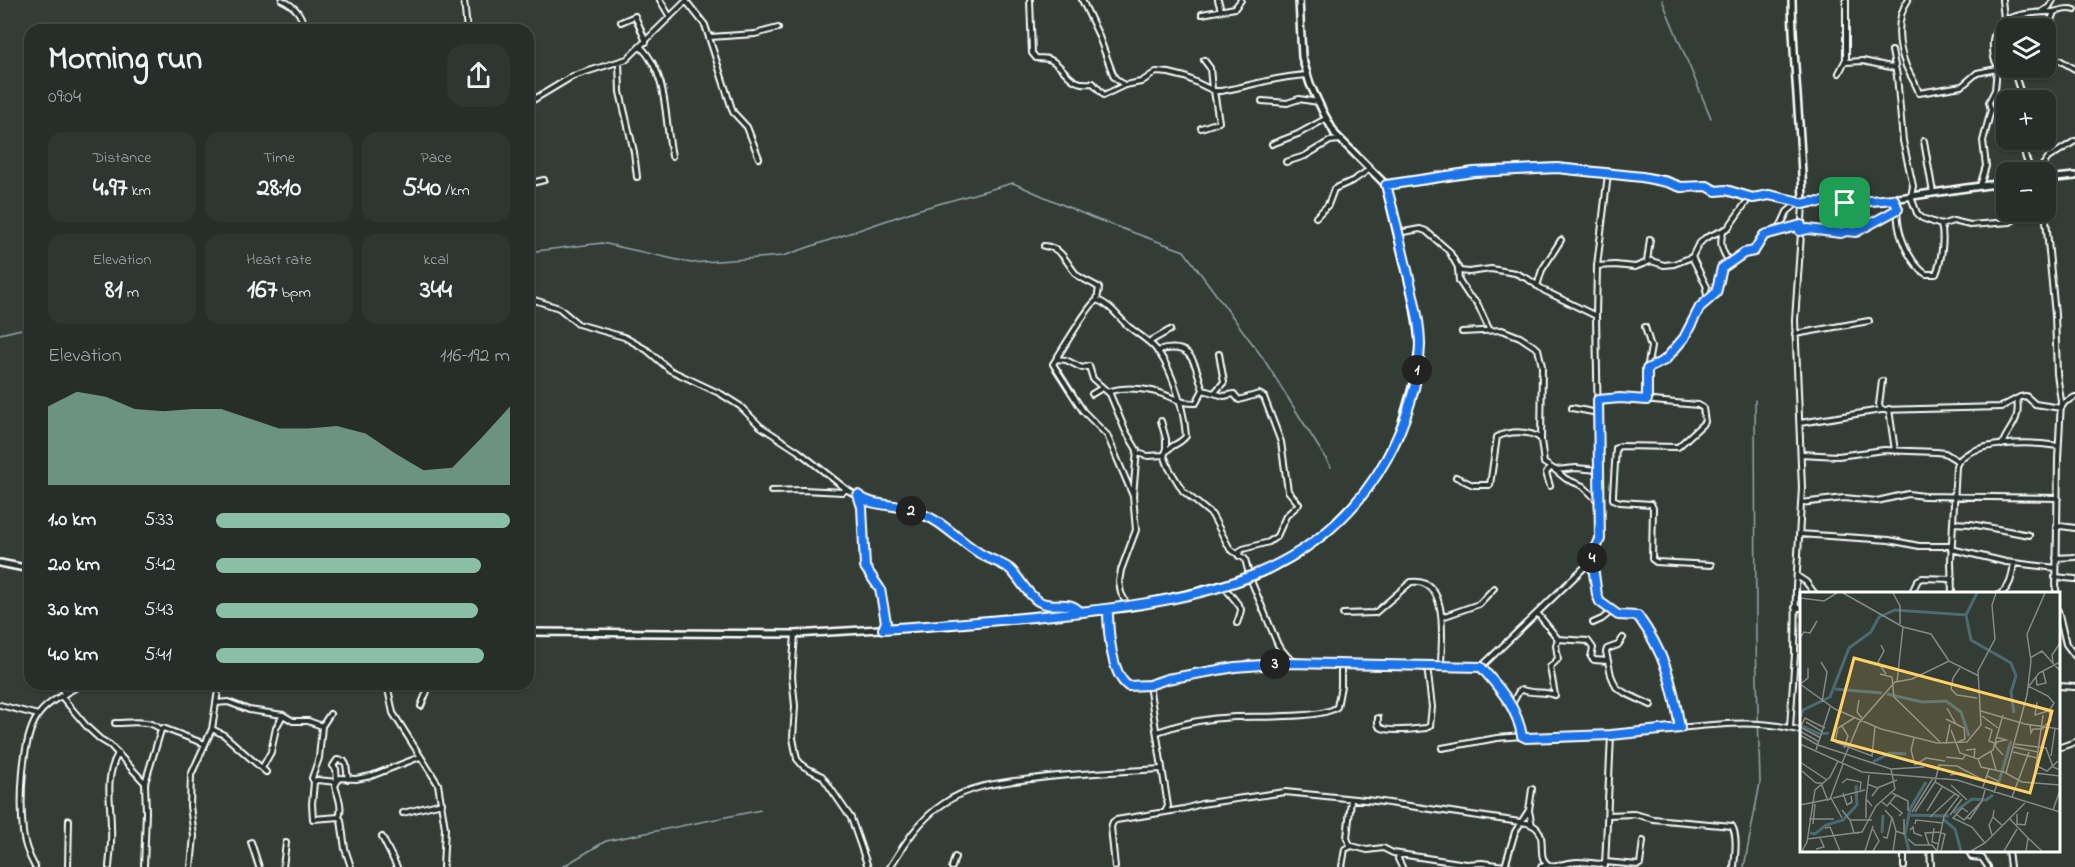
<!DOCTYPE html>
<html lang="en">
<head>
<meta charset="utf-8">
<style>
  :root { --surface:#272d28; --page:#2f3530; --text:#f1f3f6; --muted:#a4a8a8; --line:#434945; --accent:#8abfa5 }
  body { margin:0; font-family:"Indie Flower",sans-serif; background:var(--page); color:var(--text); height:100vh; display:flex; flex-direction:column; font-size:22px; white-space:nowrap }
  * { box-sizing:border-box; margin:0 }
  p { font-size:20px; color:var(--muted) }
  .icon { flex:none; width:33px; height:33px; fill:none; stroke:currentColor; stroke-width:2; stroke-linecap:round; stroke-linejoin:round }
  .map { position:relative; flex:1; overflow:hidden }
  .side { position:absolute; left:24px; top:24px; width:510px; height:666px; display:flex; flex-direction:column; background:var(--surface); border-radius:18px; box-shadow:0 2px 4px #0004,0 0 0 2px var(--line) }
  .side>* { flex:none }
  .tools { position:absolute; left:1996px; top:18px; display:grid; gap:12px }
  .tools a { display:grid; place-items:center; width:60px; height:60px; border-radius:12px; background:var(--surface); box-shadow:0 2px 4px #0004,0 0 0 2px var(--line); font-size:30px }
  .pin { position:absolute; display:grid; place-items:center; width:51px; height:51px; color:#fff; margin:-26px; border-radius:12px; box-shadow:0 3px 9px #0006 }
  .km { position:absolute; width:30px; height:30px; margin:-15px; border-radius:50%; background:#222; color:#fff; font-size:16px; line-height:30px; text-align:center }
  .round { display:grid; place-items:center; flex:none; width:63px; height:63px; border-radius:18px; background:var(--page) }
  .headline { display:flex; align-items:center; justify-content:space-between; height:102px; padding:0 24px }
  h1 { font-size:33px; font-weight:700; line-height:45px }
  .metrics { display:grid; grid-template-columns:repeat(3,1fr); gap:9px; height:102px; padding:6px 24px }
  .metrics div { display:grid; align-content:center; border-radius:15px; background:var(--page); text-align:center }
  .metrics b { font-size:26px; font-weight:700 }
  .metrics small { font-size:16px; font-weight:400 }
  .metrics p { font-size:16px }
  .chart { height:168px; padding:12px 24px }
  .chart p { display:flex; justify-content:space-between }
  .chart svg { width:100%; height:108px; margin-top:6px; fill:var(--accent); opacity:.7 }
  ul { padding:0 24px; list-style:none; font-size:20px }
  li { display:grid; grid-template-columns:96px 72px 1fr; align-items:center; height:45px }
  li i { height:15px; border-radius:8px; background:var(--accent) }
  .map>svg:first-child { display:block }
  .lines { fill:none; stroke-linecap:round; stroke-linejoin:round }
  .stream { stroke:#94a6aa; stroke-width:1.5 }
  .minor-casing { stroke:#fff; stroke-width:8 }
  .tertiary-casing { stroke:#fff; stroke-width:10 }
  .minor { stroke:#26332d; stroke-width:4 }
  .tertiary { stroke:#26332d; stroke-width:5 }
  .route-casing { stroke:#fff; stroke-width:12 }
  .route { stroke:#1a73e8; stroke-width:8 }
  .inset-river { fill:none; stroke:#4c6a72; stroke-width:3 }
  .inset-road { fill:none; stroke:#858a86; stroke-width:1.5 }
  .view { fill:#ffd166; fill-opacity:0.15; stroke:#ffd166; stroke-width:3 }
  .inset-edge { fill:none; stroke:#fff; stroke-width:3 }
</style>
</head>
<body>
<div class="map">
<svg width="2075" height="867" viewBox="0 0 2075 867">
  <rect width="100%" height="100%" fill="#343c36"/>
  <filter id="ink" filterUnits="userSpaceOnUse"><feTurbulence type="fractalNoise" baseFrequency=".0167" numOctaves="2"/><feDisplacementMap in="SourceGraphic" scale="12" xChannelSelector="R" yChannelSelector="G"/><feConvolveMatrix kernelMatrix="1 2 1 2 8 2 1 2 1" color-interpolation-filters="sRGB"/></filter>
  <g filter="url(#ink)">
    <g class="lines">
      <!-- stream -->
      <path class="stream" d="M1662,0L1711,118
        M528,252L602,243L691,263L783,256L917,210L1013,183L1093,218L1184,251L1263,358L1331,467
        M0,334L30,327
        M562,867L606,841L761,810
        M1744,867L1760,783L1756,641L1755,400"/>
      <defs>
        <path id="minor" d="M282,0C297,7 301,15 306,30
          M464,0L467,30
          M660,0L670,17
          M1030,0L1032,53L1036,58C1040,58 1047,58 1051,60C1069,71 1068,86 1093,83L1104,95L1125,85L1141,82L1156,72L1169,73L1185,77L1214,91H1221C1251,86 1277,76 1308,75
          M1082,0L1098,34L1114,77L1124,85
          M1218,0L1221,10
          M1908,0C1895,19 1898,46 1906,66C1910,76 1916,83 1919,93L1962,86L1977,73L2006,67L2014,72L2023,100
          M2002,0L2004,18L2003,22
          M686,1L705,25L733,112L747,127L759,158
          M2043,11L2049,7L2053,0
          M2054,12L2051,20L2053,26L2049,36L2048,47L2056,58L2075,69
          M1202,14L1235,8L1241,0
          M621,22L635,16L646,42
          M710,37L755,34L778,28
          M641,47C669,76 664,119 672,156
          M1892,51L1897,76L1903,141L1913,186L1911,197L1917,213L1922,218L1941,225L1953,221L1970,225L2010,222L2026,212
          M1204,60L1210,68L1212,89
          M619,62L620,92L634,152L637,177
          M1846,62L1863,61L1895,68
          M1999,67C1994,62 1993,56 1993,49C1990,13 2026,13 2052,12C2060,11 2067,7 2075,10
          M1839,73L1846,59V0
          M1262,101L1287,103L1299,99L1318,102
          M528,103L573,76L627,59L687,0
          M528,125L530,128
          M1201,128L1219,122L1214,91
          M2025,140C2023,154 2026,161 2033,172
          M1924,141L1933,193
          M1272,144L1298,134L1327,118
          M1286,162L1305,156L1330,141L1340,140
          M2038,172L2048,158L2075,141
          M528,184L544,180
          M1980,186L1986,166L1983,141L1991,110L1989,102L1995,90L1997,68
          M1858,190L1866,201
          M1894,199C1898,209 1897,218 1899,228C1902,243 1912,265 1926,274H1936C1941,262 1945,239 1941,225
          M1846,202L1858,190L1857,182
          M2043,212L2046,220L2055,315L2057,374L2061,401L2058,459L2056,594
          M1316,217L1328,205L1334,189L1354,180L1370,169
          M1800,231L1808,229L1841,233L1850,230L1856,232L1898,209
          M1779,232L1801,225
          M1398,233L1420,229L1426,231L1449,251L1460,271L1469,272L1491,269L1515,273L1528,279L1545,291L1596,316
          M1044,246C1063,248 1066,263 1077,275C1083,280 1093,283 1099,288L1097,300C1089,304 1061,352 1053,364L1083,411L1107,435L1133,496
          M1692,257L1707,287L1706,290L1708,300
          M1647,262L1650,239
          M1729,262L1744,253L1754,251L1766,234L1778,232L1787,212L1794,206L1796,201
          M1597,266L1615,265L1635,267L1651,261L1664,265L1674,264L1692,257L1698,245L1705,238L1728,228L1750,197
          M1458,269L1459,281L1469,296L1477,303L1489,329
          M1537,286L1542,270L1561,240
          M528,298L559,308L578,324L624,337L647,350L670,370L721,394L740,406L760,426L798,451L846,489L867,502L908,510L937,522L980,554L1011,569L1028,592L1041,603L1051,605L1067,604L1080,612
          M1097,300C1111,305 1117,316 1128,326C1135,332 1143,337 1150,343C1171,361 1184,409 1186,436C1180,445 1168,445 1164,455
          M1645,327L1651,347L1647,369V400
          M1462,332L1502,330L1520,337L1538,349L1542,366L1541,440L1544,463L1555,470L1576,468L1598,470
          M1795,334L1869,321
          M1149,342L1170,330
          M1157,351C1193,341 1194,362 1203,390
          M1057,359L1066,360L1082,368L1089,366L1093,379L1110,394L1125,430L1137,450L1133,496L1136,530L1121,570L1119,582L1121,593L1128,607
          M1647,369L1665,359L1684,338L1699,307L1716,293L1723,268L1729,262C1722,251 1719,244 1723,232
          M1215,392L1224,382L1219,354
          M1092,394L1102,388
          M1110,394V391C1128,386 1151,389 1168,396C1180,401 1182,403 1196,403L1203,390L1224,396L1234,394L1239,400L1259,394L1264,397L1281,442L1288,491L1299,504L1286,516L1277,536L1269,542L1243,549L1240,551L1239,556
          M1598,400L1620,398L1698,405L1703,408L1705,422L1678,447L1620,446L1616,448L1613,494V499L1620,502L1651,504L1653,508L1652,559L1656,562L1711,565
          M1572,408L1598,413
          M1889,409L1895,451
          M1881,410L1879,405L1882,381
          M1161,421L1166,439V450
          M1800,423L1881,410L2001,407L2020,397L2026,396L2035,404L2061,408L2065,402L2075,397
          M2002,445C2008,427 2021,423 2017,399
          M1137,453L1148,456L1164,455
          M1801,454L1838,456L1884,450L1936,452L1945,453L1958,461
          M1164,455L1169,468L1183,491L1212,515L1230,549L1245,559L1250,578L1278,645L1288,657L1295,662L1306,664L1481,667C1500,689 1517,707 1522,736L1526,738C1577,739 1627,733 1678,728C1720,724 1761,719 1802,731
          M1550,468L1546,473L1550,486
          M1555,470L1566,479L1583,486L1599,502
          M1456,477L1473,485H1490L1497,437C1509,431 1530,430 1541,439
          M771,491L803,490L843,492L846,489
          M858,496L862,507L865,567L880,589L886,622L883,629
          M1801,503L1844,498L1877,501L1908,494L1924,496L2058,498
          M1953,523L1971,524L2029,535
          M2056,528L2061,526L2075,528
          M1799,534L1889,540L1919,546H1951
          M1951,549L2006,562L2056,568
          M2056,558L2075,557
          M1590,562L1593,566L1597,595L1600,602L1618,615L1638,616C1664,652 1673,685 1680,728
          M1797,576L1806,582L1815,594
          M2055,577L2075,579
          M1223,585C1226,590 1240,605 1241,609C1241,613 1238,620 1237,623
          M1911,594L1918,580L1922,578L1952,579
          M1952,594L1951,561L1956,466C1967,439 2035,442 2058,446
          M2000,594C2011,587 2012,576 2014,563
          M1795,608H1802
          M1108,609C1108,630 1111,674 1128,686C1146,687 1160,680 1177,677C1216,670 1257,661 1297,663
          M2058,611L2066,644L2075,656
          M1343,614L1375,613L1411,582C1451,577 1441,643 1441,666
          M1538,614L1558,639L1588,641L1593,648L1591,657L1594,660L1608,661
          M1442,617L1479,604L1494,588
          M1593,623L1602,619L1612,611
          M795,634L792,676L795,706L793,738L797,759L803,766L822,776L851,818L868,867
          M1623,638L1618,645L1607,649L1606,652L1611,675L1616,687L1625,693L1651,705
          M1481,667L1590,562L1600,539L1596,316L1597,266L1608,174
          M58,684L65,694
          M387,684L393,713L438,784L445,828L443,867
          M1149,685L1168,806L1165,812
          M2058,686L2075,687
          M1555,695L1550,667L1558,659L1556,645L1558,639
          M61,696L88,728L100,739L110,745L145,783L146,812L144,867
          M216,703L228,702L249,710L283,715L293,721H308L322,726
          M1512,704L1519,691L1522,690C1533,694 1545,691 1555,695
          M0,705L38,715
          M421,706L430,684
          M1378,718C1378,722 1377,725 1380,727C1387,733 1417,729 1426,728L1430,726L1432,707L1427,666
          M115,723C129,723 151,719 161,730L163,728L205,744
          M1790,727L1795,654L1796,587L1802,488L1795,320L1803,205
          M212,729L224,735L266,772
          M1157,732C1182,723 1209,718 1235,717C1257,716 1322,719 1337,707L1341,686V665
          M1442,748L1497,738L1522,736
          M2058,748L2075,742
          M262,768L271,752L276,728L283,715
          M348,779L346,764L344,761L337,760L333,766L336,769L337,782L335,786C338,796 343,807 339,817L341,820L345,849L351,867
          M314,782L312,778L319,758L322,726L330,714
          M145,783L161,730
          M1529,811L1532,825
          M403,813L442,803
          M1608,815L1634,814L1653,819L1732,826C1738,836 1735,855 1734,867
          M339,817L313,819L312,804L314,782L317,780L337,782L340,778L356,779L371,776L420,757
          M382,837L397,867
          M251,842L259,867
          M1350,845L1347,838L1351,800
          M1904,850V867
          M1930,850L1931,867
          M1968,850L1972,857L1982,858L1988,867
          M2008,850L2010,867
          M1399,854L1398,859L1402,867
          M1605,862L1638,865L1640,864L1643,841
          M1505,866L1515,832L1529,810L1532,789
          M1605,866L1611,735
          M35,867C29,856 24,844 23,832C20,802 21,742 37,717C46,702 67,693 82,684
          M68,867L69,820
          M109,867C110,854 112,841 111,828C111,800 104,780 118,753
          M191,867L194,836L190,806L191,775L212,729L219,684
          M283,867L286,843
          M890,867C905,843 919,820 943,804C974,782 1011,782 1048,777C1086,773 1124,771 1162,769
          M952,867L955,857
          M1115,867L1111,827L1113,822L1116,820L1184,809L1201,804L1285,792L1375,801L1527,823C1553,830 1533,857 1549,865C1556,867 1569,862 1577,862C1586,862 1596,864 1605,864
          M1342,867L1345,849L1352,846L1367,850L1383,848L1393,853L1466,864L1482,863L1511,867
          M1541,867L1548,865"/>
        <path id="tertiary" d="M1792,0C1793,68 1802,136 1803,205
          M2046,179L2075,176
          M1386,185L1474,172L1557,168L1642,177L1667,181L1681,187L1707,186L1716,191L1726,190L1753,198L1769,195L1796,201L1803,205C1820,199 1840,204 1858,203C1908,198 1957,188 2007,183
          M0,563L30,569
          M528,632L795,634L948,625L1128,607L1194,593L1250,578L1269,570L1295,555L1324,535L1361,497L1377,475L1398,437L1415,377L1420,345L1413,298L1386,185L1335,134L1323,112L1310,84L1302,57L1299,0"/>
      </defs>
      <!-- minor casing -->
      <use href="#minor" class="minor-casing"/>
      <!-- tertiary casing -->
      <use href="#tertiary" class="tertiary-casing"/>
      <!-- minor -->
      <use href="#minor" class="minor"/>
      <!-- tertiary -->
      <use href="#tertiary" class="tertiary"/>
    </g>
  </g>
  <g class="lines" filter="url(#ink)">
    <defs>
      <path id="route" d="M1845,203L1811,202L1803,204L1796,201L1769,195L1753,198L1726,190L1716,191L1707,186L1681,187L1667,182L1642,177L1557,168L1474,172L1386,185C1395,216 1401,247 1409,278C1414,300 1420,323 1420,345C1419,383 1405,425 1387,458C1321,577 1204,598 1080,612C1069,598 1052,610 1038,601C1026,593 1021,580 1011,570C1005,564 988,559 979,553C965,544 952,532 939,523C929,516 912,510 901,507C886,504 869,505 858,495L862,507L865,567L880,589L886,622L883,629C958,624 1033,618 1108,609C1108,630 1111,674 1128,686L1149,685L1167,679L1235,667L1288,663L1481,667C1500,689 1517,707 1522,736L1526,738L1611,735L1680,728C1673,684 1664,652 1638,616L1618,615L1600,602L1597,595L1593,566L1590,562L1600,539L1598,400L1620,398L1647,400V369L1665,360L1684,338L1700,307L1716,293L1722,268L1744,253L1754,251L1764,235L1801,225L1800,231L1808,229L1841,233L1846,231L1856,232L1898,209L1894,199L1845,203"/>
    </defs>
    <!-- route casing -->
    <use href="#route" class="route-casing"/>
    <!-- route -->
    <use href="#route" class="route"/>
  </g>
  <!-- overview -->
  <g transform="translate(1800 592)">
    <rect width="260" height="260" fill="#343c36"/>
    <path class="inset-river" d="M166,23L171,48L211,71L216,84L211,100L214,121M79,25L95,18L166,23L177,1M35,97L82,101M87,102L122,110L146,109L161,120L169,144M0,126L3,118L30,105L49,56L71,40L79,25M2,134L20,142L29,141M73,170L90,161L106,162M56,193L57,214M198,193L211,149M153,221L172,207L186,208L193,203M109,223L149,224M143,227L155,237L161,259M10,241L15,242L26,233L43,228L56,214M82,241L83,223M109,259L105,243L110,217L126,190"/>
    <path class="inset-road" d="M43,1L103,35L131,42L149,69M93,1L100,14V32M0,6L24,9L37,1M0,46L4,40L10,41L17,29M81,53L84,59L78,70L86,82M230,66L242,59L260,79M21,70L27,80L22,110M253,70L252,63L260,51M161,74L153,86L151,97L157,103L177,106M80,82L92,85L94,105L140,150M236,85L237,93L246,91L243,79M97,90L103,35M0,92L35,117L81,137L137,151L167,150L181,133L178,79L195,47L192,13L196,1M0,92L8,86V76M228,94L248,104L254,111L249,119M229,94L239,81L260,70M59,108L57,120L62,126M237,110L235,123L248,119M147,116L156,132M181,119L225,132L260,137M243,123L235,181L260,184M182,124L198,136M146,127L164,136L165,147L158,150M6,130L23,140M230,133L231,141L233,137H244M42,134L48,144L44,156M244,134L251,129L249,119M0,135L21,146M185,135L192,138L189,149L194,151M0,136L5,126L25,136M151,138L160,161L178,167L181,175L204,180L222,190L260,193M0,139L19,150M0,143L18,153L91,177L124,175M196,145L206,148L197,150L195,154L203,163M114,146L111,158L115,173M35,150L72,164L75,135M35,150L38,136L54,126M0,152L62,180L157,188L260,220M146,152L150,132M215,152L246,156L253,175L260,178M214,155L238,160M16,158L30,115M166,158L175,157L174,166M191,160L196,178M213,160L237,166M251,164L255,137M146,165L163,167L165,163M178,167L193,158L203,123M0,170L27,188M42,171L59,131L95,90L112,87L149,69L179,84M115,173L126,166L145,169M235,173L247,179L258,169M2,179L16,191M206,181L227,103L231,69L227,42L245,1M69,183L66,207L72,214M150,183L161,181L180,188M187,184L198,189L194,201M16,191H21L28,209M42,191L47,187L61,190L60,198M67,192L78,196L72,204M151,193L167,208M183,195L189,177M77,196L97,188M43,201L47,213L52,210L51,204M92,201L108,209V219M212,205L229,160M31,206L42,226M33,206L65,198M82,210L87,214L96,203M90,211L102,221L99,224M0,213L30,207L43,172M42,218L50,228H72M194,218L193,225L202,233M253,218L260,198M127,219L142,195M112,220L133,186M115,220L135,190M168,220L162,216L153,226L172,235L185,251M156,222L164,228L182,209L185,198M217,222V232L225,233L228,220M150,223L162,207M92,225L96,239L93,259M130,225L155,202M166,225L170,227L182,209M66,226V207M9,227H34M210,227L228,246L226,259M50,228L54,241H59M13,232L15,212M115,232L116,228L143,231M25,236L30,235L40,259M134,236L132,250L139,252M73,237L79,249L73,259M110,238L113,235L114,241L122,244M96,239L104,242V227M141,241L145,242L141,259M192,243L189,233L193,225M83,245L87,246L92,226L85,218M228,246L242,259M7,247L62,240L76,214L95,197L91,177M108,247L115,253H132L137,259M129,253L125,241L141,240M16,257L24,255L20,246M2,259L7,250L15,198L30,185L38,169M65,259L73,234M137,259L144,224L159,204L135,190L139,173L157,174L185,189M171,259L185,251L225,211M204,259L217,237"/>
    <path class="view" d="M54,66L252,119L230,201L32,148Z"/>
    <rect width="260" height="260" class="inset-edge"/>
  </g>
</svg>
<div class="tools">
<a><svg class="icon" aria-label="layers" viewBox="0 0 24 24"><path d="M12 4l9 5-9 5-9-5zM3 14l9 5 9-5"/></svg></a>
<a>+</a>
<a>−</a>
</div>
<div class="pin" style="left:1845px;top:203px;background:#1e9e55"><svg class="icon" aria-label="arrive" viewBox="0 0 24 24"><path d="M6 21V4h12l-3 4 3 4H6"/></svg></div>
<b class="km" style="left:1417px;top:370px">1</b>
<b class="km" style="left:911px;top:511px">2</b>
<b class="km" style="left:1275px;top:664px">3</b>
<b class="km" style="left:1592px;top:558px">4</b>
<section class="side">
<div class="headline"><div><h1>Morning run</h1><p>09:04</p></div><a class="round"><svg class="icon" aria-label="share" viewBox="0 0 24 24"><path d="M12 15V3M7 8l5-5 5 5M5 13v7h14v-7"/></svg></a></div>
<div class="metrics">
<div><p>Distance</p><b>4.97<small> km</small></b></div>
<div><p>Time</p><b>28:10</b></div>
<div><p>Pace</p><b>5:40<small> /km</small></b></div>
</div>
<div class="metrics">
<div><p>Elevation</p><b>81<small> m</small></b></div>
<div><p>Heart rate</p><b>167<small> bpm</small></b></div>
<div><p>kcal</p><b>344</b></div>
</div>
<div class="chart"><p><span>Elevation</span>116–192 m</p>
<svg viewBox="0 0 160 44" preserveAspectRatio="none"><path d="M0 44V12L10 6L20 8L30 13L40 14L50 13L60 13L70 17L80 21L90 21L100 20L110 23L120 31L130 38L140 37L150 25L160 12V44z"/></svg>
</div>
<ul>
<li><b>1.0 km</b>5:33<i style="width:100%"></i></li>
<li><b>2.0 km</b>5:42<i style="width:90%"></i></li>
<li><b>3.0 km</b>5:43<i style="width:89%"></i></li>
<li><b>4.0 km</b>5:41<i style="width:91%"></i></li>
</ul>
</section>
</div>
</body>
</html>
